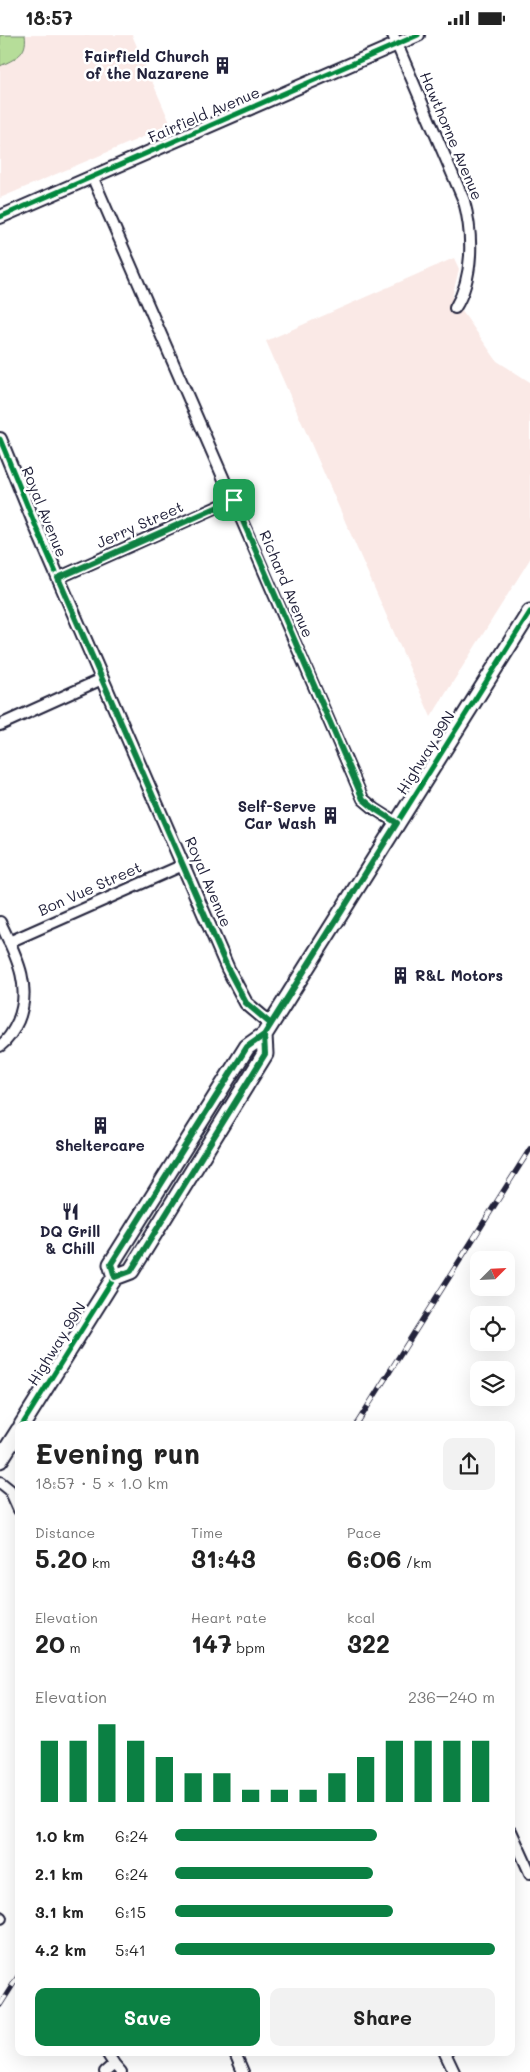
<!DOCTYPE html>
<html lang="en">
<head>
<meta charset="utf-8">
<style>
  :root { --surface:#fff; --page:#f2f2f2; --text:#222; --muted:#767676; --accent:#0b8043 }
  body { margin:0; font-family:Mali,sans-serif; background:var(--page); color:var(--text); height:100vh; display:flex; flex-direction:column; font-size:19px; white-space:nowrap }
  * { box-sizing:border-box; margin:0 }
  p { font-size:16px; color:var(--muted) }
  .icon { flex:none; width:28px; height:28px; fill:none; stroke:currentColor; stroke-width:2; stroke-linecap:round; stroke-linejoin:round }
  .map { position:relative; flex:1; overflow:hidden }
  .details { position:absolute; left:15px; top:1386px; width:500px; height:635px; display:flex; flex-direction:column; background:var(--surface); border-radius:10px; box-shadow:0 5px 20px #0002 }
  .details>* { flex:none }
  .needle { width:32px; rotate:66deg }
  .buttons { position:absolute; left:470px; top:1216px; display:grid; gap:10px }
  .buttons a { display:grid; place-items:center; width:45px; height:45px; border-radius:10px; background:var(--surface); box-shadow:0 5px 20px #0002; font-size:25px }
  .pin { position:absolute; display:grid; place-items:center; width:42px; height:42px; color:#fff; margin:-21px; border-radius:10px; box-shadow:0 2px 8px #0006 }
  .round { display:grid; place-items:center; flex:none; width:52px; height:52px; border-radius:10px; background:var(--page) }
  .headline { display:flex; align-items:center; justify-content:space-between; height:85px; padding:0 20px }
  h1 { font-size:28px; font-weight:700; line-height:38px }
  .stats { display:grid; grid-template-columns:repeat(3,1fr); gap:8px; height:85px; padding:5px 20px }
  .stats div { display:grid; align-content:center }
  .stats b { font-size:25px; font-weight:700 }
  .stats small { font-size:14px; font-weight:400 }
  .stats p { font-size:14px }
  .chart { height:140px; padding:10px 20px }
  .chart p { display:flex; justify-content:space-between }
  .chart svg { width:100%; height:90px; margin-top:5px; stroke:var(--accent); stroke-width:6 }
  .action { display:flex; gap:10px; margin-top:auto; padding:10px 20px }
  .action a { flex:1; height:58px; border-radius:10px; background:var(--accent); color:#fff; font-size:20px; font-weight:700; line-height:58px; text-align:center }
  .action a+a { background:var(--page); color:var(--text) }
  ul { padding:0 20px; list-style:none; font-size:16px }
  li { display:grid; grid-template-columns:80px 60px 1fr; align-items:center; height:38px }
  li i { height:12px; border-radius:6px; background:var(--accent) }
  .status { display:flex; justify-content:space-between; align-items:center; height:35px; padding:0 25px; background:var(--surface); direction:ltr }
  .status svg { height:14px; fill:currentColor }
  .map>svg:first-child { display:block }
  .built { fill:#fae9e6 }
  .green { fill:#b6dd99; stroke:#6c806a }
  .lines { fill:none; stroke-linecap:round; stroke-linejoin:round }
  .minor-casing { stroke:#22223b; stroke-width:14 }
  .tertiary-casing { stroke:#22223b; stroke-width:16 }
  .primary-casing { stroke:#22223b; stroke-width:19 }
  .minor { stroke:#fff; stroke-width:10 }
  .tertiary { stroke:#fff; stroke-width:12 }
  .primary { stroke:#fff; stroke-width:15 }
  .rail-casing { stroke:#22223b; stroke-width:5.5 }
  .rail { stroke:#fff; stroke-width:4; stroke-dasharray:11; stroke-linecap:butt }
  .cycleway-casing { stroke:#fff; stroke-width:8 }
  .cycleway { stroke:#00873e; stroke-width:5 }
  .route-casing { stroke:#fff; stroke-width:10 }
  .route { stroke:#0b8043; stroke-width:6 }
  .labels { text-anchor:middle; stroke-width:5; stroke-linejoin:round; paint-order:stroke }
  .poi-label { font-size:15px; font-weight:bold; fill:#22223b; stroke:#fff; text-anchor:end }
  .street-label { font-size:15px; fill:#22223b; stroke:#fff }
</style>
</head>
<body>
<div class="status"><b>18:57</b><svg viewBox="0 0 49 12"><path d="M0 12V9h3v3zM5 12V6h3v6zM10 12V3h3v9zM15 12V0h3v12zM26 1h20v11H26zM47 4h2v5h-2z"/></svg></div>
<div class="map">
<svg width="530" height="2037" viewBox="0 0 530 2037">
  <rect width="100%" height="100%" fill="#fff"/>
  <filter id="ink" filterUnits="userSpaceOnUse"><feTurbulence type="fractalNoise" baseFrequency=".02" numOctaves="2"/><feDisplacementMap in="SourceGraphic" scale="10" xChannelSelector="R" yChannelSelector="G"/><feConvolveMatrix kernelMatrix="1 2 1 2 8 2 1 2 1" color-interpolation-filters="sRGB"/></filter>
  <g filter="url(#ink)">
    <!-- built -->
    <path class="built" d="M0,0H132L171,90L0,163Z
      M454,223L459,234L452,262L497,326L530,347V524L431,682L266,306Z"/>
    <!-- green -->
    <path class="green" d="M0,0H25C28,19 15,24 0,31Z"/>
    <g class="lines">
      <defs>
        <path id="minor" d="M393,0L464,166C473,200 474,242 455,273
          M92,141L363,764L375,774L397,788
          M58,543L233,465
          M0,690L102,644
          M0,887C15,919 33,950 18,986C14,995 8,1005 0,1011
          M9,907L183,830
          M0,1447L10,1455L19,1475
          M511,1796L530,1838
          M0,1882L1,1883
          M107,2018L114,2029
          M235,2018L243,2037
          M445,2018L454,2037
          M105,2037L114,2029L121,2037"/>
        <path id="tertiary" d="M0,182L418,0
          M0,404L34,487L228,934L246,968L271,989"/>
        <path id="primary" d="M115,1242L111,1229L247,1012L264,1000L530,577
          M22,1390L109,1251L115,1242L131,1236L265,1019L264,1000
          M0,1425L19,1395"/>
      </defs>
      <!-- minor casing -->
      <use href="#minor" class="minor-casing"/>
      <!-- tertiary casing -->
      <use href="#tertiary" class="tertiary-casing"/>
      <!-- primary casing -->
      <use href="#primary" class="primary-casing"/>
      <!-- minor -->
      <use href="#minor" class="minor"/>
      <!-- tertiary -->
      <use href="#tertiary" class="tertiary"/>
      <!-- primary -->
      <use href="#primary" class="primary"/>
      <defs>
        <path id="rail" d="M356,1390L530,1114
          M0,1970L19,1940"/>
      </defs>
      <!-- rail casing -->
      <use href="#rail" class="rail-casing"/>
      <!-- rail -->
      <use href="#rail" class="rail"/>
      <defs>
        <path id="cycleway" d="M0,182L418,0
          M0,404L34,487L228,934L246,968L271,989
          M115,1242L111,1229L247,1012L264,1000L530,577
          M22,1390L109,1251L115,1242L131,1236L265,1019L264,1000"/>
      </defs>
      <!-- cycleway casing -->
      <use href="#cycleway" class="cycleway-casing"/>
      <!-- cycleway -->
      <use href="#cycleway" class="cycleway"/>
    </g>
  </g>
  <g class="lines" filter="url(#ink)">
    <defs>
      <path id="route" d="M234,465L58,543L228,934L246,968L271,989L264,1000L265,1019L131,1236L115,1242L111,1229L247,1012L264,1000L397,788L375,774L363,764L234,465"/>
    </defs>
    <!-- route casing -->
    <use href="#route" class="route-casing"/>
    <!-- route -->
    <use href="#route" class="route"/>
  </g>
  <!-- icons -->
  <defs>
    <symbol id="building-bare" viewBox="-9 -9 18 18"><path d="M-4-6H4V6H1V3H-1V6H-4ZM-2.5-4.3h1.7v1.8h-1.7ZM.8-4.3h1.7v1.8H.8ZM-2.5-1h1.7V.8h-1.7ZM.8-1h1.7V.8H.8Z" fill="#22223b" stroke="#fff" stroke-width="2.5" paint-order="stroke"/></symbol>
    <symbol id="restaurant-bare" viewBox="-9 -9 18 18"><path d="M-5-6h1v4h1v-4h1v4h1v-4h1v5L-1.5 .5V6h-2V.5L-5-1ZM5-6V6H3V1.5H1.5Q1.5-4 5-6Z" fill="#22223b" stroke="#fff" stroke-width="2.5" paint-order="stroke"/></symbol>
  </defs>
  <g fill-rule="evenodd">
    <use href="#building-bare" x="210" y="18" width="25" height="25"/>
    <use href="#building-bare" x="318" y="768" width="25" height="25"/>
    <use href="#building-bare" x="388" y="928" width="25" height="25"/>
    <use href="#building-bare" x="88" y="1078" width="25" height="25"/>
    <use href="#restaurant-bare" x="58" y="1164" width="25" height="25"/>
  </g>
  <g class="labels">
    <!-- poi labels -->
    <g class="poi-label">
      <text x="209" y="27">Fairfield Church<tspan x="209" dy="17">of the Nazarene</tspan></text>
      <text x="316" y="777">Self-Serve<tspan x="316" dy="17">Car Wash</tspan></text>
      <text x="415" y="946" text-anchor="start">R&amp;L Motors</text>
      <text x="100" y="1116" text-anchor="middle">Sheltercare</text>
      <text x="70" y="1202" text-anchor="middle">DQ Grill<tspan x="70" dy="17">&amp; Chill</tspan></text>
    </g>
    <!-- street labels -->
    <g class="street-label">
      <text transform="translate(204 80) rotate(-23)" y="5">Fairfield Avenue</text>
      <text transform="translate(451 101) rotate(67)" y="5">Hawthorne Avenue</text>
      <text transform="translate(44 477) rotate(68)" y="5">Royal Avenue</text>
      <text transform="translate(140 490) rotate(-24)" y="5">Jerry Street</text>
      <text transform="translate(286 549) rotate(67)" y="5">Richard Avenue</text>
      <text transform="translate(426 718) rotate(-58)" y="5">Highway 99N</text>
      <text transform="translate(208 847) rotate(67)" y="5">Royal Avenue</text>
      <text transform="translate(90 854) rotate(-24)" y="5">Bon Vue Street</text>
      <text transform="translate(57 1309) rotate(-58)" y="5">Highway 99N</text>
    </g>
  </g>
</svg>
<div class="buttons">
<a><svg class="needle" viewBox="-14 -14 28 28"><path d="M0-13l5 13h-10z" fill="#e53935"/><path d="M0 13l5-13h-10z" fill="#767676"/></svg></a>
<a><svg class="icon" aria-label="locate" viewBox="0 0 24 24"><circle cx="12" cy="12" r="6"/><path d="M12 2v4M12 18v4M2 12h4M18 12h4"/></svg></a>
<a><svg class="icon" aria-label="layers" viewBox="0 0 24 24"><path d="M12 4l9 5-9 5-9-5zM3 14l9 5 9-5"/></svg></a>
</div>
<div class="pin" style="left:234px;top:465px;background:#1e9e55"><svg class="icon" aria-label="arrive" viewBox="0 0 24 24"><path d="M6 21V4h12l-3 4 3 4H6"/></svg></div>
<section class="details">
<div class="headline"><div><h1>Evening run</h1><p>18:57 · 5 × 1.0 km</p></div><a class="round"><svg class="icon" aria-label="share" viewBox="0 0 24 24"><path d="M12 15V3M7 8l5-5 5 5M5 13v7h14v-7"/></svg></a></div>
<div class="stats">
<div><p>Distance</p><b>5.20<small> km</small></b></div>
<div><p>Time</p><b>31:43</b></div>
<div><p>Pace</p><b>6:06<small> /km</small></b></div>
</div>
<div class="stats">
<div><p>Elevation</p><b>20<small> m</small></b></div>
<div><p>Heart rate</p><b>147<small> bpm</small></b></div>
<div><p>kcal</p><b>322</b></div>
</div>
<div class="chart"><p><span>Elevation</span>236–240 m</p>
<svg viewBox="0 0 160 44" preserveAspectRatio="none"><path d="M5 44V14M15 44V14M25 44V6M35 44V14M45 44V22M55 44V30M65 44V30M75 44V38M85 44V38M95 44V38M105 44V30M115 44V22M125 44V14M135 44V14M145 44V14M155 44V14"/></svg>
</div>
<ul>
<li><b>1.0 km</b>6:24<i style="width:63%"></i></li>
<li><b>2.1 km</b>6:24<i style="width:62%"></i></li>
<li><b>3.1 km</b>6:15<i style="width:68%"></i></li>
<li><b>4.2 km</b>5:41<i style="width:100%"></i></li>
</ul>
<div class="action"><a>Save</a><a>Share</a></div>
</section>
</div>
</body>
</html>
